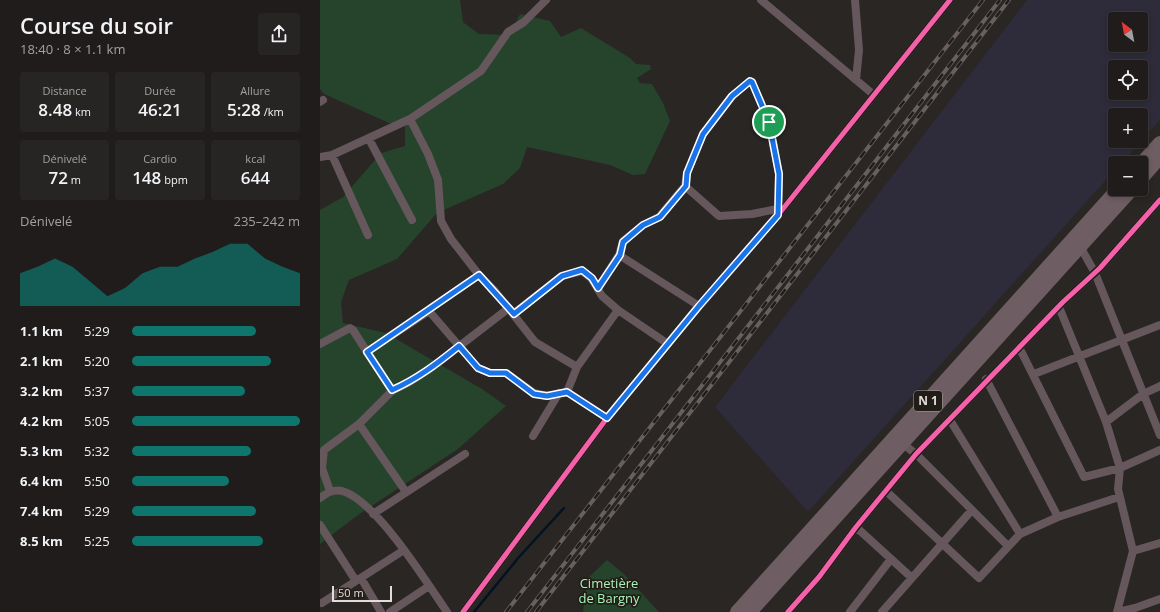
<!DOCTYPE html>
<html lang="fr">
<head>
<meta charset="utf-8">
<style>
  :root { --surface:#1f1c1b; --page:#272524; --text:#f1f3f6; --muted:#a1a1a3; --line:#3c3a3a; --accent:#0f766e }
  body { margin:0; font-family:"Open Sans",sans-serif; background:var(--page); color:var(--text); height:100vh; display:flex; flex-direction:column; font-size:15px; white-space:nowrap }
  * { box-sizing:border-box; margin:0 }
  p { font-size:13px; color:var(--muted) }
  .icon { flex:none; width:22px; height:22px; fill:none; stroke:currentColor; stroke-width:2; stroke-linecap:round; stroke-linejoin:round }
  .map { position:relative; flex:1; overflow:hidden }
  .side { display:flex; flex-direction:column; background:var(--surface); width:320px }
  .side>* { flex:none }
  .needle { width:26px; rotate:328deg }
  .buttons { position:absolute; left:788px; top:12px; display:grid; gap:8px }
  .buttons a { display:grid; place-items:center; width:40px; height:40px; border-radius:4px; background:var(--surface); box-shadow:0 2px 6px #0003,0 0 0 1px var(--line); font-size:20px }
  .scale { position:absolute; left:12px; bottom:10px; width:60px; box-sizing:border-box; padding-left:4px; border:2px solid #e1deda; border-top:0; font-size:11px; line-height:14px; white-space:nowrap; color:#e1deda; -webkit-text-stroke:3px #221d17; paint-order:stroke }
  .pin { position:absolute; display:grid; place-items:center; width:34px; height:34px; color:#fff; margin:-17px; border:2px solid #fff; border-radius:50%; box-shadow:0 1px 4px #0007 }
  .round { display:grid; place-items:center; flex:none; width:42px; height:42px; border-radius:4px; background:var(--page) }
  .overview { display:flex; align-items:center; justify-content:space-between; height:68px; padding:0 20px }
  h1 { font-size:22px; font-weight:600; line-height:30px }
  .metrics { display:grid; grid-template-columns:repeat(3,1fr); gap:6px; height:68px; padding:4px 20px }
  .metrics div { display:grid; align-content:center; border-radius:4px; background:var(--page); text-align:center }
  .metrics b { font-size:17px; font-weight:600 }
  .metrics small { font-size:11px; font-weight:400 }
  .metrics p { font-size:11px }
  .chart { height:112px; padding:8px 20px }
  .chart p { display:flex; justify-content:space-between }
  .chart svg { width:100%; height:72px; margin-top:4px; fill:var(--accent); opacity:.7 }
  ul { padding:0 20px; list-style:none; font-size:13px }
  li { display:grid; grid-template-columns:64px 48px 1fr; align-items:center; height:30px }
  li i { height:10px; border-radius:5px; background:var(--accent) }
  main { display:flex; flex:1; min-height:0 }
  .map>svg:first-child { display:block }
  .industrial { fill:#2e2b3a; fill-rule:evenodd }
  .green { fill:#26432c }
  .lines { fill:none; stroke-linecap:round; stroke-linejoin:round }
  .stream { stroke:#041324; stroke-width:2.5 }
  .minor { stroke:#65575c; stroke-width:8 }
  .trunk { stroke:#6e5e64; stroke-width:14 }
  .rail-casing { stroke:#675f60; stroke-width:4 }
  .rail { stroke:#221d17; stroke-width:2.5; stroke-dasharray:8; stroke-linecap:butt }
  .cycleway-casing { stroke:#221d17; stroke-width:8 }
  .cycleway { stroke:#f560ab; stroke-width:5 }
  .route-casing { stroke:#fff; stroke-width:8 }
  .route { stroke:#1a73e8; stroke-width:5 }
  .labels { text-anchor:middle; stroke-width:3.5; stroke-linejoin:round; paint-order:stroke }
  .shield { fill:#221d17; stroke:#a8a4a0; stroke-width:1 }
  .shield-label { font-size:12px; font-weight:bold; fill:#e1deda }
  .park-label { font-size:13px; fill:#a8f2b7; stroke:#221d17 }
</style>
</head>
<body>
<main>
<section class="side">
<div class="overview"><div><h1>Course du soir</h1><p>18:40 · 8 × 1.1 km</p></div><a class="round"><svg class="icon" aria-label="share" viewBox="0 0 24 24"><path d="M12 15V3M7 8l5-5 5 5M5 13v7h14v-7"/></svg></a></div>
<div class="metrics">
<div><p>Distance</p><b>8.48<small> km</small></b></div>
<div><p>Durée</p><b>46:21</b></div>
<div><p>Allure</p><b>5:28<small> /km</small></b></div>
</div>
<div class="metrics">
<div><p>Dénivelé</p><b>72<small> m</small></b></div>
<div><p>Cardio</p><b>148<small> bpm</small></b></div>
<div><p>kcal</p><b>644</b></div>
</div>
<div class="chart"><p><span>Dénivelé</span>235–242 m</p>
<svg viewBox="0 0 160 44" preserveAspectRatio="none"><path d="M0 44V24L10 20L20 15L30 20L40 29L50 38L60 33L70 24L80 20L90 20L100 15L110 11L120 6L130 6L140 15L150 20L160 24V44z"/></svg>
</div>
<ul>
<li><b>1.1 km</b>5:29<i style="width:74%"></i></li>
<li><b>2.1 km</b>5:20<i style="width:83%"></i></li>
<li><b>3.2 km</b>5:37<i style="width:67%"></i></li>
<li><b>4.2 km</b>5:05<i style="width:100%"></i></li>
<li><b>5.3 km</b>5:32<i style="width:71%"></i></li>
<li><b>6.4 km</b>5:50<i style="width:58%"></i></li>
<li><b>7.4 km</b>5:29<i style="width:74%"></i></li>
<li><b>8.5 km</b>5:25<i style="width:78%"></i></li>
</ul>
</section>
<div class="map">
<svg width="840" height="612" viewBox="0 0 840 612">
  <rect width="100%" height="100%" fill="#292624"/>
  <!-- industrial -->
  <path class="industrial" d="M707,0H840V120L802,163H795V170L488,512L395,407ZM795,19H821V45H795ZM795,67H821V93H795ZM795,115H821V141H795Z"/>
  <!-- green -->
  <path class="green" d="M0,0H140L143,22L159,34L190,35L200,14L230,21L241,37L261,28L310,58L316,64L330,65L331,69L317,78L320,83L332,84L343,103L350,121L325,174L313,175L290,165L207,147L200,168L183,184L117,213L77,259L29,280L21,302L23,323L66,333L162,389L186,406L138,449L38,515L0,544V210L23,197L61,153L85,146V125L69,123L4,94L0,89Z
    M287,560L304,574L339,612H263L268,578Z"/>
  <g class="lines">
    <!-- stream -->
    <path class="stream" d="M154,612L199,557L244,508"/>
    <!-- minor -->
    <path class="minor" d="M441,0L554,95
      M535,0L539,50L536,80
      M0,102L3,100
      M90,119L108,154L118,180L121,221L131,239L159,275L111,308L109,311L158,368L170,373H186L214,393L227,396L247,392L287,418
      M49,139L92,220
      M12,155L48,235
      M0,157L12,155L90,119L161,71L188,32L204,22L226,0
      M365,186L399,216L432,214L457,209
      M761,248L775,273L840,435
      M299,255L379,306
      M159,275L174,290L215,342L257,367
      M278,288L299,255L303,241L323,225L339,217L365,186L367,173L383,134L412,96L430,81L432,82L449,122L459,174L458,215
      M739,307L786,422L800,468L798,489L813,551
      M193,314L242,276L262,271L271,278L282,296L298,310
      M0,344L30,328L33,330L72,391
      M699,347L764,477L800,468L840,450
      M47,352L109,311
      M714,374L840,325
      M666,379L738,517
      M247,392L257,367L298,310L348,344
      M630,420L700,534
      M786,422L823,394L840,386
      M39,424L86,492
      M213,436L239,393
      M583,444L596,454L688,546
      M10,491L2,468L4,450L39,424L72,391L88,383L111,368L189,308
      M566,491L659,578L700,534L738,517L799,497
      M0,498C7,493 13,489 22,491C56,500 107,583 127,612
      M53,514L145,454
      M0,525L36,581
      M536,527L592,578
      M41,578L61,612
      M2,603L84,550
      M70,612L109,586
      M143,612L287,418L379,306L458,215L630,0
      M468,612L499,577L536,527L596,454L743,302L780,268L840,200
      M530,612L571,559
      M562,612L651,511
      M797,612L813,551L840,543
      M798,612L815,608L840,599"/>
    <!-- trunk -->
    <path class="trunk" d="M821,164L840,143
      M821,179L840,157
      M417,612L798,189
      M430,612L812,189"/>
    <defs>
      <path id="rail" d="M186,612L663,0
        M207,612L680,0
        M216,612L689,0"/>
    </defs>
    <!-- rail casing -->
    <use href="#rail" class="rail-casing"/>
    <!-- rail -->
    <use href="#rail" class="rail"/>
    <defs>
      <path id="cycleway" d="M143,612L287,418L379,306L458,215L630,0
        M468,612L499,577L536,527L596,454L743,302L780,268L840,200"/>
    </defs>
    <!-- cycleway casing -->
    <use href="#cycleway" class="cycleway-casing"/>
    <!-- cycleway -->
    <use href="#cycleway" class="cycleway"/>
  </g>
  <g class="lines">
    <defs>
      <path id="route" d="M430,81L432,82L449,122L459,174L458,215L379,306L287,418L247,392L227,396L214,394L186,373H170L158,368L139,346C118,363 97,379 72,390L47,352L159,275L194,314L242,276L262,270L272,278L278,288L300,255L303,242L323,225L340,217L366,186L367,173L383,134L412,96Z"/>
    </defs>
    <!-- route casing -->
    <use href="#route" class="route-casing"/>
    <!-- route -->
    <use href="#route" class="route"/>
  </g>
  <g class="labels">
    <!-- shield labels -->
    <rect class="shield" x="594" y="391" width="28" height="20" rx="3"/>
    <g class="shield-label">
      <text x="608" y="405">N 1</text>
    </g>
    <!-- park labels -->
    <g class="park-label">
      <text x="289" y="588">Cimetière<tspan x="289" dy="15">de Bargny</tspan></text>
    </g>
  </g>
</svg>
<div class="buttons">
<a><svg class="needle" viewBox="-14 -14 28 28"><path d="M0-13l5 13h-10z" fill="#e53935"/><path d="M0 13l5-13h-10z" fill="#a1a1a3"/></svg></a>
<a><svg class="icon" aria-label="locate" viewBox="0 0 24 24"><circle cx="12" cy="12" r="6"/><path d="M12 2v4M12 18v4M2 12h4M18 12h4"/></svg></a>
<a>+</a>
<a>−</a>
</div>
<div class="scale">50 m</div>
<div class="pin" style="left:449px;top:122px;background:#1e9e55"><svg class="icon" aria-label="arrive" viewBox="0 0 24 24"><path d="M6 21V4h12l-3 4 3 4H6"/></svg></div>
</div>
</main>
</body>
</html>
